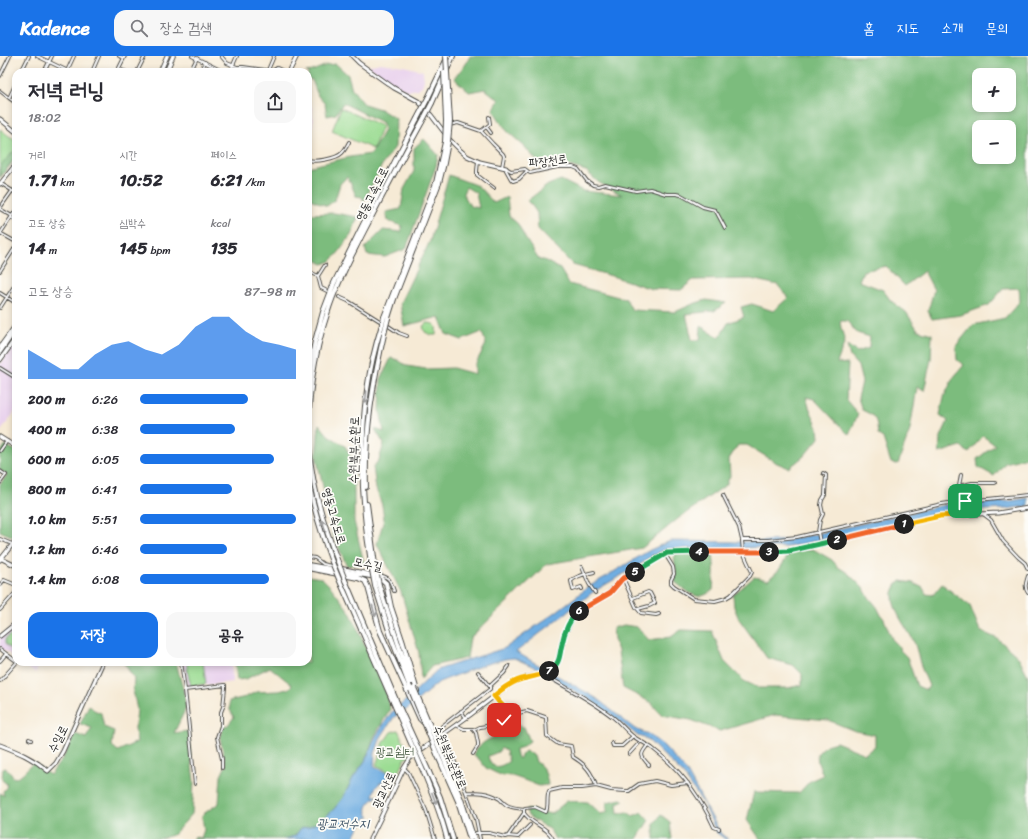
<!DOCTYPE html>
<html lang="ko">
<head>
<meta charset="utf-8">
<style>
  :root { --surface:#fff; --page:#f7f7f7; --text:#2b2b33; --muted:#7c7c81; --accent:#1a73e8 }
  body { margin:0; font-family:Sriracha,"Poor Story",sans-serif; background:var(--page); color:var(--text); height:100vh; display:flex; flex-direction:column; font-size:15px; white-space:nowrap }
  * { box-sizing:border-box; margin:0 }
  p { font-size:13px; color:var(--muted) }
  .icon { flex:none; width:22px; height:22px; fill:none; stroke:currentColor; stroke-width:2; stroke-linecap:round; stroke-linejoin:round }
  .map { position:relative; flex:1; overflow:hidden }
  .details { position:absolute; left:12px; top:12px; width:300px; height:598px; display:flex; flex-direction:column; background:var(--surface); border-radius:12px; box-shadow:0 2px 6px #0003 }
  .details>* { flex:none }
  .tools { position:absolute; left:972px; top:12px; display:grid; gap:8px }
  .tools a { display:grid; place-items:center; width:44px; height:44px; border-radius:8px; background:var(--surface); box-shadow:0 2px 6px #0003; font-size:20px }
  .pin { position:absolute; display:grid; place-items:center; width:34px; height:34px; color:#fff; margin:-17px; border-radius:8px; box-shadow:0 2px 6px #0006 }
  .km { position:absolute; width:20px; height:20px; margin:-10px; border-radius:50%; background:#222; color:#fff; font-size:11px; line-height:20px; text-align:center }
  .round { display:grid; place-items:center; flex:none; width:42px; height:42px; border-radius:12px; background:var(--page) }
  .overview { display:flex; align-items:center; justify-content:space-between; height:68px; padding:0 16px }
  h1 { font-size:22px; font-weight:700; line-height:30px }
  .stats { display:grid; grid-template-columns:repeat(3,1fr); gap:6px; height:68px; padding:4px 16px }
  .stats div { display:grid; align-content:center }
  .stats b { font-size:17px; font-weight:700 }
  .stats small { font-size:11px; font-weight:400 }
  .stats p { font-size:11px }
  .chart { height:112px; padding:8px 16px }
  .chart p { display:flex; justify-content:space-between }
  .chart svg { width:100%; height:72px; margin-top:4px; fill:var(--accent); opacity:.7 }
  .action { display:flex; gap:8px; margin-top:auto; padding:8px 16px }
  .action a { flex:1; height:46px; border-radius:12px; background:var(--accent); color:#fff; font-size:16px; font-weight:700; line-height:46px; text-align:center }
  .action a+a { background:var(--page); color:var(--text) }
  ul { padding:0 16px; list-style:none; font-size:13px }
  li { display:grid; grid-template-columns:64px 48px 1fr; align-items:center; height:30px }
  li i { height:10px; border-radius:5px; background:var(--accent) }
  header { display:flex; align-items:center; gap:24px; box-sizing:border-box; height:56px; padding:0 20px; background:var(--accent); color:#fff }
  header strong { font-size:19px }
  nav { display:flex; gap:22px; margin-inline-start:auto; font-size:14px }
  .search { width:280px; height:36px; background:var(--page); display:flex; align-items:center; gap:10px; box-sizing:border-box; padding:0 14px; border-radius:12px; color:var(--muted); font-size:15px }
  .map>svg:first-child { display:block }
  .built { fill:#e9d2ed }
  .green { fill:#9bdc93; stroke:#63845f }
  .forest { fill:#7cbc7d; stroke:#547454; fill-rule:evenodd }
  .water { fill:#6fade1; stroke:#4d6c86 }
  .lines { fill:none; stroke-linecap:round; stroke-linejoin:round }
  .street-casing { stroke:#494844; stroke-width:4 }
  .secondary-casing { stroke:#494844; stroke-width:5 }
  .primary-casing { stroke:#494844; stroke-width:5.5 }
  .highway-casing { stroke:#494844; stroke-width:6 }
  .street { stroke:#fff; stroke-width:2 }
  .secondary { stroke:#fff; stroke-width:3 }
  .primary { stroke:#fff; stroke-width:3.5 }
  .highway { stroke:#fff; stroke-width:4 }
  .highway-bridge-casing { stroke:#494844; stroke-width:6; stroke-linecap:butt }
  .highway-bridge { stroke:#fff; stroke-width:4 }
  .oneway { stroke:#a0a0a0 }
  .split-1-casing { stroke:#fff; stroke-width:8 }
  .split-2-casing { stroke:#fff; stroke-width:8 }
  .split-3-casing { stroke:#fff; stroke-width:8 }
  .split-4-casing { stroke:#fff; stroke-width:8 }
  .split-5-casing { stroke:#fff; stroke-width:8 }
  .split-6-casing { stroke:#fff; stroke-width:8 }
  .split-7-casing { stroke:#fff; stroke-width:8 }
  .split-8-casing { stroke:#fff; stroke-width:8 }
  .split-9-casing { stroke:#fff; stroke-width:8 }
  .split-1 { stroke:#f5b400; stroke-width:5 }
  .split-2 { stroke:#f0652b; stroke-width:5 }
  .split-3 { stroke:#22a559; stroke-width:5 }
  .split-4 { stroke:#f0652b; stroke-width:5 }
  .split-5 { stroke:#22a559; stroke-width:5 }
  .split-6 { stroke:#f0652b; stroke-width:5 }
  .split-7 { stroke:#22a559; stroke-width:5 }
  .split-8 { stroke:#f5b400; stroke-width:5 }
  .split-9 { stroke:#f5b400; stroke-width:5 }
  .labels { text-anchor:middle; stroke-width:3.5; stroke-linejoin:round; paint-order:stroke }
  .street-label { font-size:12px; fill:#2b2b2b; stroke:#fdfcf7 }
  .park-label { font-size:12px; fill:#4d604a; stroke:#fdfcf7 }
  .water-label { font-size:13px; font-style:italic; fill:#43586b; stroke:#fdfcf7 }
</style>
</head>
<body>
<header>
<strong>Kadence</strong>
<div class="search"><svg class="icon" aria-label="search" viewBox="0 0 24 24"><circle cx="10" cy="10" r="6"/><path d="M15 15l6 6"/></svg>장소 검색</div>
<nav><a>홈</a><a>지도</a><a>소개</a><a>문의</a></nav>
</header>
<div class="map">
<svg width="1028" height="783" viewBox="0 0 1028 783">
  <rect width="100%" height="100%" fill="#fdfcf7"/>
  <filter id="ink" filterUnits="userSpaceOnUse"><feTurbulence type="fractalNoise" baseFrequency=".025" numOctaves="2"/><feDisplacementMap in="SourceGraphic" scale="8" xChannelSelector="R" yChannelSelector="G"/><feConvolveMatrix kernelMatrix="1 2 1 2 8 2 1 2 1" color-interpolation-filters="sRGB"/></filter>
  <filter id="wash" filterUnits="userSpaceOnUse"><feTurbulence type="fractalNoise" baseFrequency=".012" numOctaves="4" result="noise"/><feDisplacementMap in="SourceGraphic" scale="16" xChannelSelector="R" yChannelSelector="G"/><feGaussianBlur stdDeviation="0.9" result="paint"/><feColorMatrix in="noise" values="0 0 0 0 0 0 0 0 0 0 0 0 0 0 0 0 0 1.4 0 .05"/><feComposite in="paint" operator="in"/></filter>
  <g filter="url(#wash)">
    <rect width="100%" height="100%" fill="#f6ead5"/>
    <!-- built -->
    <path class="built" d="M380,7L404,10L423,15L424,24L422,30L417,33L408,35L398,30L368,10Z
      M308,50L312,51L313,69L308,98Z
      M16,284V354L1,375H0V308Z
      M16,569V603L0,591V581Z
      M20,606H42L35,617Z
      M182,606H231L233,626L188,631Z"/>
    <!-- green -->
    <path class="green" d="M341,52L382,70L373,93L332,75Z
      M0,73L9,80L16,84V102L0,122Z
      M427,267C436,267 437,270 436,279H431L425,276L423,270Z
      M16,575V597L5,588V583Z
      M187,606H203L206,628L191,630L187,614Z
      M398,674L410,699L405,703L397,720L376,709L384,686L391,676Z"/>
    <!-- forest -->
    <path class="forest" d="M470,0H1028V401L1005,407L994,420L978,411L977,403L995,389L983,380L968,397L961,390L939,397L940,383L948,365L940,359L944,341L953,322L964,309L957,304L956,290L973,269L1005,262L1020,245L1019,232L1003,233L989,249L961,259L932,263L928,255L934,234L924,215L905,230L886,210L863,215L859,225L883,234L891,245L906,256L918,274L932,278L931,303L924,335L917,331L910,374L898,408L891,407L883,382L878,379C876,362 877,361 862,354L858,342L862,326L858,310L850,301L847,289L857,296L869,292L870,281L857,277L847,265H840L841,272L845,285L837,307L848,308L846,344L858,358L849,379L814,343L806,341L809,351L818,372L819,382L804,400L789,412L777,407L747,389H738L729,403L730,420L726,429L679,462L642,492L547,508L470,582L467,602L432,610L421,623L419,597L401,536L377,488L384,463L382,449L376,433L373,411L379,404L384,388L375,373L384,376L380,354L381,323L391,302L398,304L407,310L426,313L453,312L475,318V309L486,288L482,276L462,284L446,278L439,261L404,270L400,247L430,185L449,119L478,130L494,147L507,141L509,160L518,168L525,182L539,204H544L560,213L569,228L626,243L632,254L675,256L693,248L706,244L726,247L714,255L686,258L692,284H700L701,270L719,282L728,267L744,261L741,251L752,248L773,255L788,242L778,229L751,223L693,224L681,234L652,233L615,221L573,209L538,173L537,157L528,144L548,129L561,124L583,135L622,139L598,126L586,115L560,107L538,106L525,91L507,75L493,54L499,44L485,33L469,36L454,22L466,8ZM979,19H1009V49H979ZM979,71H1009V101H979ZM466,131L476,137L479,152L470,150L463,137Z
      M336,8L348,19L352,33L364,48L380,53L396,63L395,91L382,109L364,145L362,141L356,140L351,128L347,121L340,128L335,144L327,150L308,142V111L350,101L371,98L384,74L383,67L343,47L336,58L327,60L325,48L318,40L312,24L308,23V16H306L312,15L327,9Z
      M424,83L438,99L436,110L406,193L385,201L367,199L365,192L383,174L401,176L402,170L388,165L386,156L401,153L404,133L414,115V92Z
      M16,93V101L0,121V111L2,108Z
      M334,157L358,161L351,179L339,196L331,205L323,208L311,201L312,174L308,173V160L312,158Z
      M319,368L328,379L345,390L353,405L354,436V465L364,507L347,510L333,479L327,448L316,400Z
      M5,389L16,395V482L0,475V428L7,419L0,414V397Z
      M813,493L832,504L838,511L848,517L864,533L868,540L877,551L881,559L884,563L892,583L898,589L900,594L907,601L917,630L926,634L929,630C926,622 922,615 920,607C918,600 917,593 914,586C907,571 894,558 893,541C892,535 896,529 900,525L913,527L923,532L926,538L933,539L942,528L970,550L980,575L998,583L1019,602L1028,620V783H760L747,764L754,736L799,737L810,725L823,719L818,707L817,698L826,689L836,686L865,698L875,690V679L855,675L828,664L775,659L720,675L691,664L662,659L650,646L623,632L618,595L614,583L613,572L624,569L637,571L649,584L671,581L681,574L712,575L724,605L744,625L759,632H788L802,629V618L793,609L767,602L739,563L734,551L733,539L754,521L768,524L779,514L790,496Z
      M676,498H711L713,499C715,511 714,522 713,534C709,537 703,541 697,540C691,539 680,530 675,526L676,516L674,501Z
      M308,520L322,522L330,530L350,556L388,641L390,653L374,681L365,705L353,722L343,742L334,753L321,765L308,771L301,772L295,780L284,783H193L195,781L201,782L204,774L202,759L219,747L221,720L226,709L220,682L223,671L228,669L234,661L230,654L229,645L246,641L256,636L278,635L288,633L292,629L270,611L246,623L237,624L235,606H308Z
      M123,606H176L184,637L186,652L174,677L188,675L194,726L192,758L173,779L159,783H0V737L4,740L3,735L6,732L7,728L2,724L3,712L7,713L14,722C22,721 27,711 34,707L50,719L63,702L75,678L86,682L92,672L80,668L89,649L94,654L101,657L104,671L114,675L112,690L118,695L137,686L135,672L137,654L133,634L134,622Z
      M505,667L524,671L530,685L520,692L516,693V696L518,702H520L522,698L525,695L534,699L536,706C544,710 547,720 548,729L539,730L524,724L512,720L500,719L486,712L479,703L474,699L477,692L486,685L498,679ZM501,692L506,695L508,703L509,705C504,709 495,714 491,707C489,705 489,703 488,700L498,696Z
      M621,743L624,745L617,747L618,758L627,756L633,760L642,756L649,764L637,783H555L550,774L528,760L526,753L551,758L567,745L588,746L601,758L607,756V746Z
      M661,759L670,766L672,783H654V768Z"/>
    <!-- water -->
    <path class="water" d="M1028,442V450L1006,453L945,456L788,491L666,493L593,536L516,596L596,642L635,673L648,678L664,690L687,716L721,778L728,783H725L717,777L703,747L683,718L647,683L638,680L609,657L587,642L554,623L541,614L514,602L505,603L483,609L439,626L406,654L394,661L381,681L375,697L374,710L390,718C384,728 376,724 373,740H378C370,745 362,753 370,761L366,762L358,773L353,783H284L295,780L301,772L308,771L321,765L334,753L343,742L353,722L365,705L376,680L391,657L403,647L436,615L443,612L505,592L553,558L590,530L650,494L670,485L741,486L768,485L786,484L812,479L944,449L1010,445Z"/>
  </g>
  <g filter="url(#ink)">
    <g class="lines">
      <defs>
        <path id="street" d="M37,0L70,16
          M119,0L124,2
          M192,0L224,16
          M221,0L227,7L237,11H243L272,15L277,12L285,16
          M119,13L127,16
          M268,14L274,0
          M67,15L74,0
          M21,16L29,0
          M44,16L52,0
          M92,16L99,0
          M117,16L125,0
          M137,16L145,0
          M190,16L197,2
          M200,16L205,6
          M230,16L237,0
          M0,20L10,0
          M0,35L9,42L16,47
          M9,42L16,27
          M449,69L458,67L481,75L493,88L503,98L504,100L502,111
          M486,71L488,73L491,77
          M481,75L490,68L489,61
          M308,104C316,106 336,103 342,97C345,94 347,90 349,86
          M478,105L477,115V119L494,132
          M506,112L511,115L525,113L530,117L557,111H573L578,113L587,125L593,129L598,130L605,128L636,135L650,133L666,138H676L681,139L703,151L715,154L717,157L725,172
          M506,114L511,123L513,125L519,123L527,115
          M0,127L16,137
          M14,136L16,132
          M0,152L12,135
          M0,153L12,160
          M11,161L16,165
          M0,177L16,186
          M0,178L16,154
          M0,215L16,190
          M308,215L318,220L321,232L327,235
          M318,220L325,209
          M0,237L16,247
          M339,241L348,245L383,267
          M0,252L16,227
          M387,269L399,277L407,280
          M0,312L16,322
          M0,395L7,385
          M0,415L6,419L0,427
          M959,430L972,427H995
          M723,439L739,471L742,484
          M983,458L991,464L1003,485L1018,501L1025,507L1028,513
          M956,459C956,454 961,448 965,445L959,430L961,419
          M0,483L12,488
          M820,487L818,476L820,464L823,458L821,449L822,444L825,439L826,419L823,417
          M665,498L673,511L674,518L671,524V527L674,530L694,543L715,545L726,542L731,539L750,520L752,516L743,496L742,484H768L797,481L942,448C970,444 999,442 1028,439
          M308,501L315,502L323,508L327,509L372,518
          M582,511L589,528L595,537
          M378,519C390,521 390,524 394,535
          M1028,520C1026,527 1024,531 1028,537
          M623,522L636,551L641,557L656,559L659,558
          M0,529L4,524L16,529
          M582,533L581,531L573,534L571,525C577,519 586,518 594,516
          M633,542L648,536L650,537L655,547L649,550L638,553
          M0,554L16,536
          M0,593L16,605
          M0,605L6,598
          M181,606L185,634L225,629V632L223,651L221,656V670L217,681L222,703V712
          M543,618C567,632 593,645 614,662C621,668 627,676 634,681C640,685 646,688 652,692C680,713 700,740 714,771L719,773
          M0,625L17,606
          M490,630L504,617L509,610
          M185,634L195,728
          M495,641L503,652L508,655L518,657L527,655L545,661L546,662L547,680L558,688L571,690L573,701C585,708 592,716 596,730
          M461,655L466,662
          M456,669L464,673H473L476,677L478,687V690L473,698
          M442,670L490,633V631L478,616
          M474,674L480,671L493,669L498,665L507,663L516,659L517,657
          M444,677L476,763L480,783
          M29,683L31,684
          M612,687L613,690H622L633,680
          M648,689C640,698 640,700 649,709
          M629,698L641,685
          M404,712L408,716L426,754L435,783
          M466,736C477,736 488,736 498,742C501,743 500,744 503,746C508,752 517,752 524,753
          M524,757C532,769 547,770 553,783
          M476,777H489L505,781L508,780L524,757V753L525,752L535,751L546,756C549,749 546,742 549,735L562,732H582L596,730L611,734L626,735H629L639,728L655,725L671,729L688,727
          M508,780L518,781L530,769"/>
        <path id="secondary" d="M352,0L359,7L394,32L418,45L431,59L450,84L461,95L467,100L480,106L506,112
          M289,16L297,0
          M0,63L16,76
          M0,128L16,108
          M0,381L16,391
          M0,502L16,510
          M0,504L16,484
          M0,580L16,567
          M0,689C18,696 33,702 48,715L56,707L63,695L103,606
          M370,783L379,765L404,712L411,701L470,659L510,628L521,623L545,617L551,614L558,606L563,582L571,565L577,557L609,537L622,523L663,498L674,496H771L789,495L940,460L998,457L1028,452"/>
        <path id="primary" d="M160,16L167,0
          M166,16L173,0
          M0,291L16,269
          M0,296L16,273
          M0,304L16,282"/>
        <path id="highway" d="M447,14L453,0
          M428,42L448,0
          M432,47L444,20
          M384,261L436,127
          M388,262L394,243L439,127
          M308,320L315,285L323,256L334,227L380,134L417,63
          M308,425C314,453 322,479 332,506
          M366,431C364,378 373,325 385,274
          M367,448L375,509
          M338,506C324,470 312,432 309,392C306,348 314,297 328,255C336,229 349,205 361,181C381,142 401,104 422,66
          M308,509L376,521H379L386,527L391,551L403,587L417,635
          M371,509C370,496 367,483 366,470C359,404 361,335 381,272
          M308,512L358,522L365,525L368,531L380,575L420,663L424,667
          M339,523L393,646
          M345,524L396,644
          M379,529L400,593L412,626
          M375,530L391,581L411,634
          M441,696L461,743L474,783
          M437,698L458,745L470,783
          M429,716L440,741L453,783
          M424,717C433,739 442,760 447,783"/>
      </defs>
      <!-- street casing -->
      <use href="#street" class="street-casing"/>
      <!-- secondary casing -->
      <use href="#secondary" class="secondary-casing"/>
      <!-- primary casing -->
      <use href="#primary" class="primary-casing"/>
      <!-- highway casing -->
      <use href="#highway" class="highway-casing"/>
      <!-- street -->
      <use href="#street" class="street"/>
      <!-- secondary -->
      <use href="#secondary" class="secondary"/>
      <!-- primary -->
      <use href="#primary" class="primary"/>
      <!-- highway -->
      <use href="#highway" class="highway"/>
      <defs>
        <path id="highway-bridge" d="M417,63L428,42
          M422,66L432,47
          M436,127L445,86L446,65L444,16
          M439,127L444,107L448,86L450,65L446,0
          M381,272L384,261
          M385,274L388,262
          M332,506L339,523
          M338,506L345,524
          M371,509L375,530
          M375,509L379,529
          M414,632L441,696
          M411,634L437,698
          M396,644L429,716
          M393,646L424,717"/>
      </defs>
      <!-- highway-bridge casing -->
      <use href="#highway-bridge" class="highway-bridge-casing"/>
      <!-- highway-bridge -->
      <use href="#highway-bridge" class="highway-bridge"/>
    </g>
    <!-- one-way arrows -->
    <defs><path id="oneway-shaft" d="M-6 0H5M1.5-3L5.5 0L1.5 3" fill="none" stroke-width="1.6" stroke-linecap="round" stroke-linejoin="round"/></defs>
    <g class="oneway">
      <use href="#oneway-shaft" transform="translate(366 341) rotate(96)"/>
      <use href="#oneway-shaft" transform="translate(324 470) rotate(-106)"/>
      <use href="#oneway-shaft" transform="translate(374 555) rotate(75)"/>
      <use href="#oneway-shaft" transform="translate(434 742) rotate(69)"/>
    </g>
  </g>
  <g class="lines" filter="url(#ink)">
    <defs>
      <path id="split-1" d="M904,468L940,460L956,459C956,454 961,448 965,445"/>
      <path id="split-2" d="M837,484L904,468"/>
      <path id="split-3" d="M769,496L789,495L837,484"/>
      <path id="split-4" d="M699,496H769"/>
      <path id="split-5" d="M635,516L667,497L699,496"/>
      <path id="split-6" d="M579,555L610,537L622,523L635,516"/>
      <path id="split-7" d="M549,615C561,607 559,600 562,588C564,576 570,562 579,555"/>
      <path id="split-8" d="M499,646L494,640C502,633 511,626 522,623C531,621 541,620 549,615"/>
      <path id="split-9" d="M499,646L508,655L517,657L516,659L504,664"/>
    </defs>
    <!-- split-1 casing -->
    <use href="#split-1" class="split-1-casing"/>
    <!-- split-2 casing -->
    <use href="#split-2" class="split-2-casing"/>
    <!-- split-3 casing -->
    <use href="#split-3" class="split-3-casing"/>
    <!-- split-4 casing -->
    <use href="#split-4" class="split-4-casing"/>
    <!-- split-5 casing -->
    <use href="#split-5" class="split-5-casing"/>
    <!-- split-6 casing -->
    <use href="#split-6" class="split-6-casing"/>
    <!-- split-7 casing -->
    <use href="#split-7" class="split-7-casing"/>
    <!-- split-8 casing -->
    <use href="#split-8" class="split-8-casing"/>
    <!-- split-9 casing -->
    <use href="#split-9" class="split-9-casing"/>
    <!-- split-1 -->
    <use href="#split-1" class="split-1"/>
    <!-- split-2 -->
    <use href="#split-2" class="split-2"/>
    <!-- split-3 -->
    <use href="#split-3" class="split-3"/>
    <!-- split-4 -->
    <use href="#split-4" class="split-4"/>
    <!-- split-5 -->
    <use href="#split-5" class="split-5"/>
    <!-- split-6 -->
    <use href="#split-6" class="split-6"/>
    <!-- split-7 -->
    <use href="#split-7" class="split-7"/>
    <!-- split-8 -->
    <use href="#split-8" class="split-8"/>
    <!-- split-9 -->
    <use href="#split-9" class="split-9"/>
  </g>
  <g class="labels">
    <!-- street labels -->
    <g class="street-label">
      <text transform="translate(548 105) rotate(-7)" y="4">파장천로</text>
      <text transform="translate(372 138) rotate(-63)" y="4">영동고속도로</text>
      <text transform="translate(354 394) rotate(-89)" y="4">수원북부순환로</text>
      <text transform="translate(334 460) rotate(74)" y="4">영동고속도로</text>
      <text transform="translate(368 508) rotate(12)" y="4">모수길</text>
      <text transform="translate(58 683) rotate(-63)" y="4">수일로</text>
      <text transform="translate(450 701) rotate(67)" y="4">수원북부순환로</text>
      <text transform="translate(384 734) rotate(-65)" y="4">광교산로</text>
    </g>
    <!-- park labels -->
    <g class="park-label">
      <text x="395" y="700">광교쉼터</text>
    </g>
    <!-- water labels -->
    <g class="water-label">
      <text x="343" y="772">광교저수지</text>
    </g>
  </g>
</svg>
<div class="tools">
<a>+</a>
<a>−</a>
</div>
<div class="pin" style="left:965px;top:445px;background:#1e9e55"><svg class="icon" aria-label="arrive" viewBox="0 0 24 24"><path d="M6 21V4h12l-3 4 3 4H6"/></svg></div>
<div class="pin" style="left:504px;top:664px;background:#d93025"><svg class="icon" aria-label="check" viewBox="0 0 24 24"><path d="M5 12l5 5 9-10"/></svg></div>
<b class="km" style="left:904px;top:468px">1</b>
<b class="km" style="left:837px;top:484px">2</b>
<b class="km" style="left:769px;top:496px">3</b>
<b class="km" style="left:699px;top:496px">4</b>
<b class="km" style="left:635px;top:516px">5</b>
<b class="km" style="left:579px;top:555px">6</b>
<b class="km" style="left:549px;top:615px">7</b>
<section class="details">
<div class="overview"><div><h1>저녁 러닝</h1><p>18:02</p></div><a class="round"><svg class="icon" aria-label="share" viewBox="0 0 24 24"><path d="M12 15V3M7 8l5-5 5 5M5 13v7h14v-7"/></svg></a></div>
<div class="stats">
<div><p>거리</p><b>1.71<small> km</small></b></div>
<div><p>시간</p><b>10:52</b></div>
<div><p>페이스</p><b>6:21<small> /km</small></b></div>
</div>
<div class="stats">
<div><p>고도 상승</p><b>14<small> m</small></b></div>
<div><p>심박수</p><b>145<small> bpm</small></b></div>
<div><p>kcal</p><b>135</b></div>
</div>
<div class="chart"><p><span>고도 상승</span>87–98 m</p>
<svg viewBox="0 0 160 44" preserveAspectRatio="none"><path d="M0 44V26L10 32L20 38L30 38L40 29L50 23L60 21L70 26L80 29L90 23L100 12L110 6L120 6L130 15L140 21L150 23L160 26V44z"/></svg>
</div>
<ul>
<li><b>200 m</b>6:26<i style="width:69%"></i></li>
<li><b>400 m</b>6:38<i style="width:61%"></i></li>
<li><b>600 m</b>6:05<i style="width:86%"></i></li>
<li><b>800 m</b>6:41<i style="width:59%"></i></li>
<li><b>1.0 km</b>5:51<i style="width:100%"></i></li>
<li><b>1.2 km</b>6:46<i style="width:56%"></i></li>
<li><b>1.4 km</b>6:08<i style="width:83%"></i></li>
</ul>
<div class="action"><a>저장</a><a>공유</a></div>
</section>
</div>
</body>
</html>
